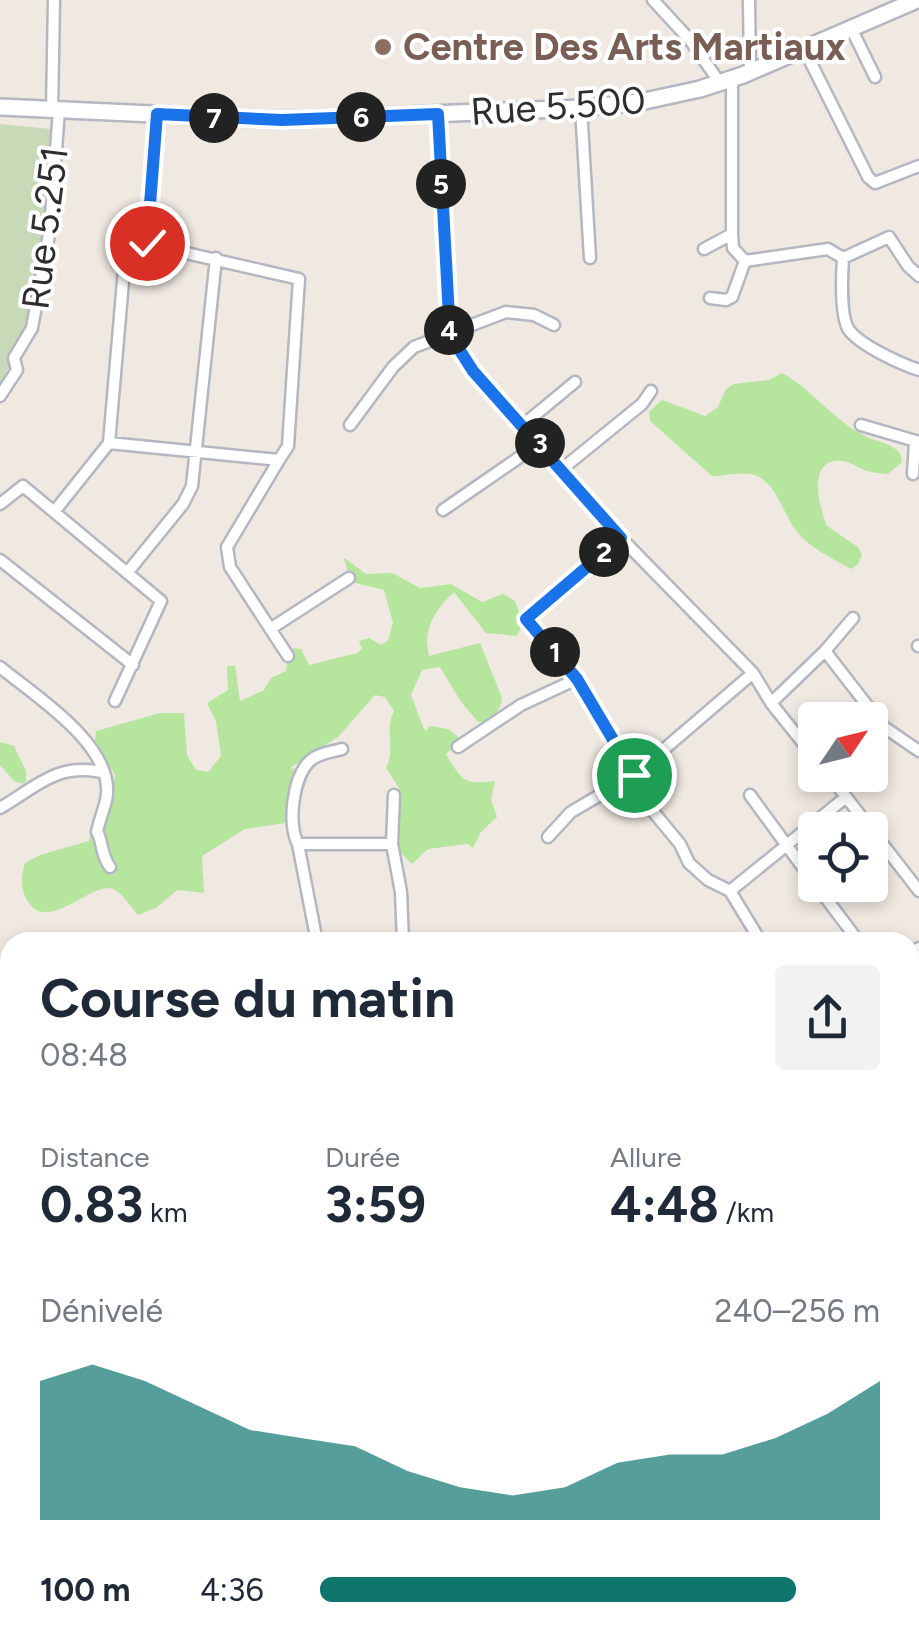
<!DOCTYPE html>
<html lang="fr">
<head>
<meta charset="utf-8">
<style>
  :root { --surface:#fff; --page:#f2f2f3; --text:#1f2937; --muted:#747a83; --accent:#0f766e }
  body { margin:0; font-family:Figtree,sans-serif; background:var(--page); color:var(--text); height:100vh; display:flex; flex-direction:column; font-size:38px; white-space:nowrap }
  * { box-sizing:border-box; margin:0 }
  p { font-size:32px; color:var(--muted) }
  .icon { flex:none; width:55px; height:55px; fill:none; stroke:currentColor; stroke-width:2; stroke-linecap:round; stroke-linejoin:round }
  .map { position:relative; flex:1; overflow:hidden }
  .side { position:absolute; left:0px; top:932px; width:920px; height:718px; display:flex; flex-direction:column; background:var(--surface); border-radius:30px 30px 0 0; box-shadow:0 5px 15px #0003 }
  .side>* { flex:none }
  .needle { width:65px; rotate:55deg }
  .buttons { position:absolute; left:798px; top:702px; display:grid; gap:20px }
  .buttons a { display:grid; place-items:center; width:90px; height:90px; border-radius:10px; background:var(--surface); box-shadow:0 5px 15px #0003; font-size:50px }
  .pin { position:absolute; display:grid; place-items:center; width:85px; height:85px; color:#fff; margin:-42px; border:5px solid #fff; border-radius:50%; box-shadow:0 2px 10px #0007 }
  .km { position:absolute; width:50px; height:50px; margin:-25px; border-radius:50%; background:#222; color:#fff; font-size:28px; line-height:50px; text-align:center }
  .round { display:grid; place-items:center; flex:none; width:105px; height:105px; border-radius:10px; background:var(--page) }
  .summary { display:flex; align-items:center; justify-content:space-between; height:170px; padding:0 40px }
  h1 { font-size:55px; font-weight:700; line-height:75px }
  .metrics { display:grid; grid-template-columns:repeat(3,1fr); gap:15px; height:170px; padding:10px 40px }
  .metrics div { display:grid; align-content:center }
  .metrics b { font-size:50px; font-weight:700 }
  .metrics small { font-size:28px; font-weight:400 }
  .metrics p { font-size:28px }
  .chart { height:280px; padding:20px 40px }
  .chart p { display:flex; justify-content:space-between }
  .chart svg { width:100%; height:180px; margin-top:10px; fill:var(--accent); opacity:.7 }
  ul { padding:0 40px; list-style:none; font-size:32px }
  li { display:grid; grid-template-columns:160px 120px 1fr; align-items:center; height:75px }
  li i { height:25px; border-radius:12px; background:var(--accent) }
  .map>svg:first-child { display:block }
  .green { fill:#b6e59e }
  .cemetery { fill:#c8d9b8 }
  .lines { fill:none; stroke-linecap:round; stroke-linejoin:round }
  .stream { stroke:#75cff0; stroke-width:2.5 }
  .street-casing { stroke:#b4b7c1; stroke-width:15 }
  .secondary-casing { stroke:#b4b7c1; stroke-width:20 }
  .street { stroke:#fff; stroke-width:10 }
  .secondary { stroke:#fff; stroke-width:15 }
  .route-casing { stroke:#fff; stroke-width:20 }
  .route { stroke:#1a73e8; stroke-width:12 }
  .education-dot { fill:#8d6e63; stroke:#fff; stroke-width:4 }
  .labels { text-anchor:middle; stroke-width:8; stroke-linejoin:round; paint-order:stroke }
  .education-label { font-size:38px; font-weight:bold; fill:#785e54; stroke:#fff; text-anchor:start }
  .street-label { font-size:38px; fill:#2e2e2e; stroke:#fff }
</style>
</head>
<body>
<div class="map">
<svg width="919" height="1648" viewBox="0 0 919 1648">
  <rect width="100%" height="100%" fill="#efe9e1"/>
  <!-- green -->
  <path class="green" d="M782,373C813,390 833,420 865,436C878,443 890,442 900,453L902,462L888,474C881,473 871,473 864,470C855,466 852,462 842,461C806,458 819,507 827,526L858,547L862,555L858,564L851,569C830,557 809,548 794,528C783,512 774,478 751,474C740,472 724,476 712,476L650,421L649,412L662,400L705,416L718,407L726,389L734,384L769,380Z
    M343,557L366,574L392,573L420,588L451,584L482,602L503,594L515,601L523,623L517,636L486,633L454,592C434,611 423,629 429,656L480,643L502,698C501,710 491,723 478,722L461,702L440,667L422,670L411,695L424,729L427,731L429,726L448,729L462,740L446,754C462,780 462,785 495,781L491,800L497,817L481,832L473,848L468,844L428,849L412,864L399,851V788L386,768C396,749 384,731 394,711L385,697L375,695L338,737L290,768L294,769L285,823L245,829L202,856L204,893L177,890L156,908L138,915C131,907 120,889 109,888C86,887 47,932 28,902C20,888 21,878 25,863L40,855L89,841L93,819L107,803L115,775L95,744L96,731L160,713H184L187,755L196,770L208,772L221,756L216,721L207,703L228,690L227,666H235L240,701L264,690L271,678L286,671L290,648L301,649L309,665L357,653L362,649L359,641L369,638L381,645L388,640L393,623L384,590L352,582Z
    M0,742L14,746L26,771V781L23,784L14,781L0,765Z"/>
  <!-- cemetery -->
  <path class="cemetery" d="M0,124L51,129L54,223L32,325L0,384Z"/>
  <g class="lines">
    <!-- stream -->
    <path class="stream" d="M910,961L919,972
      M910,986L919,980
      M919,1088L911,1095L913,1101H919
      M0,1632L10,1627
      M230,1640L233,1648"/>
    <defs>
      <path id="street" d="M653,0L690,40L720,83
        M749,0L750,72
        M852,30L875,77
        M805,51L868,177L875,183L919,166
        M732,78V234L733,248L745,261L828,249L843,258L889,237L908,266L919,276
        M581,108L590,258
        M52,110L54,0
        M438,115L447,317L450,335L473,371L621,538L753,673L771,703L815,758
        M147,243L157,114
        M704,249L732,234
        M843,258C842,274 840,317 849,330C861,346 901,364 919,370
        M710,298L726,300L732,297L745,261
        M0,396L17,370L14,358L32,328L50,229L59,110
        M350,425L393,367L414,347L506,312L534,315L554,325
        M523,425L575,382
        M861,425L919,442
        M109,443L279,460L227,547L230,567L288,656
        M562,469L642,404L651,391
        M913,474L915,442
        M0,504L23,486L161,601L115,701
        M443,510L540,443
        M54,512L109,443L126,247L134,241L299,279L288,446L279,460
        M621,538L526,619L577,679L634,775L633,787L680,844L689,863L708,880L730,891L761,942
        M0,560L133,665
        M127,573L183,504L192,486L216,258
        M270,629L349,578
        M918,646H919
        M825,651L853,618
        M0,667C35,696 111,743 107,794C106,806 99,820 97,832C103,840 100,854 110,867
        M771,703L825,651L884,727L919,751
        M458,747L521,705L577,679
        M829,775L919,891
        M394,795L392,844L401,892L403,942
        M750,795L815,884
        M0,808C38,786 56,763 102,772
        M548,837L571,812L634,775L753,673
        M298,844C287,824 293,775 311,760C319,753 332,752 342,749
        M816,885L859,942
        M730,891L846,797
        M317,942L298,844H392
        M910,953L919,948
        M0,987L10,1001
        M0,1068L10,1069
        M910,1103L919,1109
        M910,1129L919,1120
        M0,1173L10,1178
        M910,1191L919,1201
        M0,1303L10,1306
        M910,1336L919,1335
        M0,1349L10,1337
        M916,1395L919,1408
        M0,1461L10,1451
        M910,1474L919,1471
        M910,1539L919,1536
        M396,1640L398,1648
        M602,1640L604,1648
        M653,1640L657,1648
        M862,1640L867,1648
        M267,1648V1640
        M321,1648L331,1640
        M528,1648L530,1640
        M722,1648L733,1640"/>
      <path id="secondary" d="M0,107L283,120L581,108L640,102L700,89L743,75L917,0"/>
    </defs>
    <!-- street casing -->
    <use href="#street" class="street-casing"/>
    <!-- secondary casing -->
    <use href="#secondary" class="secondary-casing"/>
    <!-- street -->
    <use href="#street" class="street"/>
    <!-- secondary -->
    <use href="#secondary" class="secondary"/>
  </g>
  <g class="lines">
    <defs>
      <path id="route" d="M147,243L157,114L282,120L438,114L450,335L473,371L621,538L526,619L577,679L634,775"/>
    </defs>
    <!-- route casing -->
    <use href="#route" class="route-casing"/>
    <!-- route -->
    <use href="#route" class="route"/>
  </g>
  <!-- markers -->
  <circle class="education-dot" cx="383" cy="47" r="10"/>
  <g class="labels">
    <!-- education labels -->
    <g class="education-label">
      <text x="403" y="60">Centre Des Arts Martiaux</text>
    </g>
    <!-- street labels -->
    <g class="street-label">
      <text transform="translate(558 106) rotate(-4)" y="13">Rue 5.500</text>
      <text transform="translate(45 228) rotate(-83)" y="13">Rue 5.251</text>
    </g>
  </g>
</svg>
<div class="buttons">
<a><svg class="needle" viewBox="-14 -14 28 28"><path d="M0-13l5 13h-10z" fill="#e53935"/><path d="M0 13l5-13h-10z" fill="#747a83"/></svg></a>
<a><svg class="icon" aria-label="locate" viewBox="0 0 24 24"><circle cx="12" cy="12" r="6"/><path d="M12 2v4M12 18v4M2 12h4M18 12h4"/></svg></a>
</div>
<div class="pin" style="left:634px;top:775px;background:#1e9e55"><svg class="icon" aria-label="arrive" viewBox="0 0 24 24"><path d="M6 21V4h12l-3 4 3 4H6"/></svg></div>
<div class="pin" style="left:147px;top:243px;background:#d93025"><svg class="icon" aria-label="check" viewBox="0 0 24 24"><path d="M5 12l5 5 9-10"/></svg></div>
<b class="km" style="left:555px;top:652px">1</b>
<b class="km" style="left:604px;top:552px">2</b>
<b class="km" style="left:540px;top:443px">3</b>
<b class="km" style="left:449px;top:330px">4</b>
<b class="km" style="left:441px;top:184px">5</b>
<b class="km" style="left:361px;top:117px">6</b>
<b class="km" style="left:214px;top:118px">7</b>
<section class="side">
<div class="summary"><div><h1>Course du matin</h1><p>08:48</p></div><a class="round"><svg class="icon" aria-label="share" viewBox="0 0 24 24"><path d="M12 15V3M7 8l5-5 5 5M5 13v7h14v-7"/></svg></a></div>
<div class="metrics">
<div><p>Distance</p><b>0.83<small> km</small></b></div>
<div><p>Durée</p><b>3:59</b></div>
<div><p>Allure</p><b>4:48<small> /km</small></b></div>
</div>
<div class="chart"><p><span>Dénivelé</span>240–256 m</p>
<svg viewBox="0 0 160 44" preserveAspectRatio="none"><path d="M0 44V10L10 6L20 10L30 16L40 22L50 24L60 26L70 32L80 36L90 38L100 36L110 30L120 28L130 28L140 24L150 18L160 10V44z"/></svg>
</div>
<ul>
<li><b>100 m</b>4:36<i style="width:85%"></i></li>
</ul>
</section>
</div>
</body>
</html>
